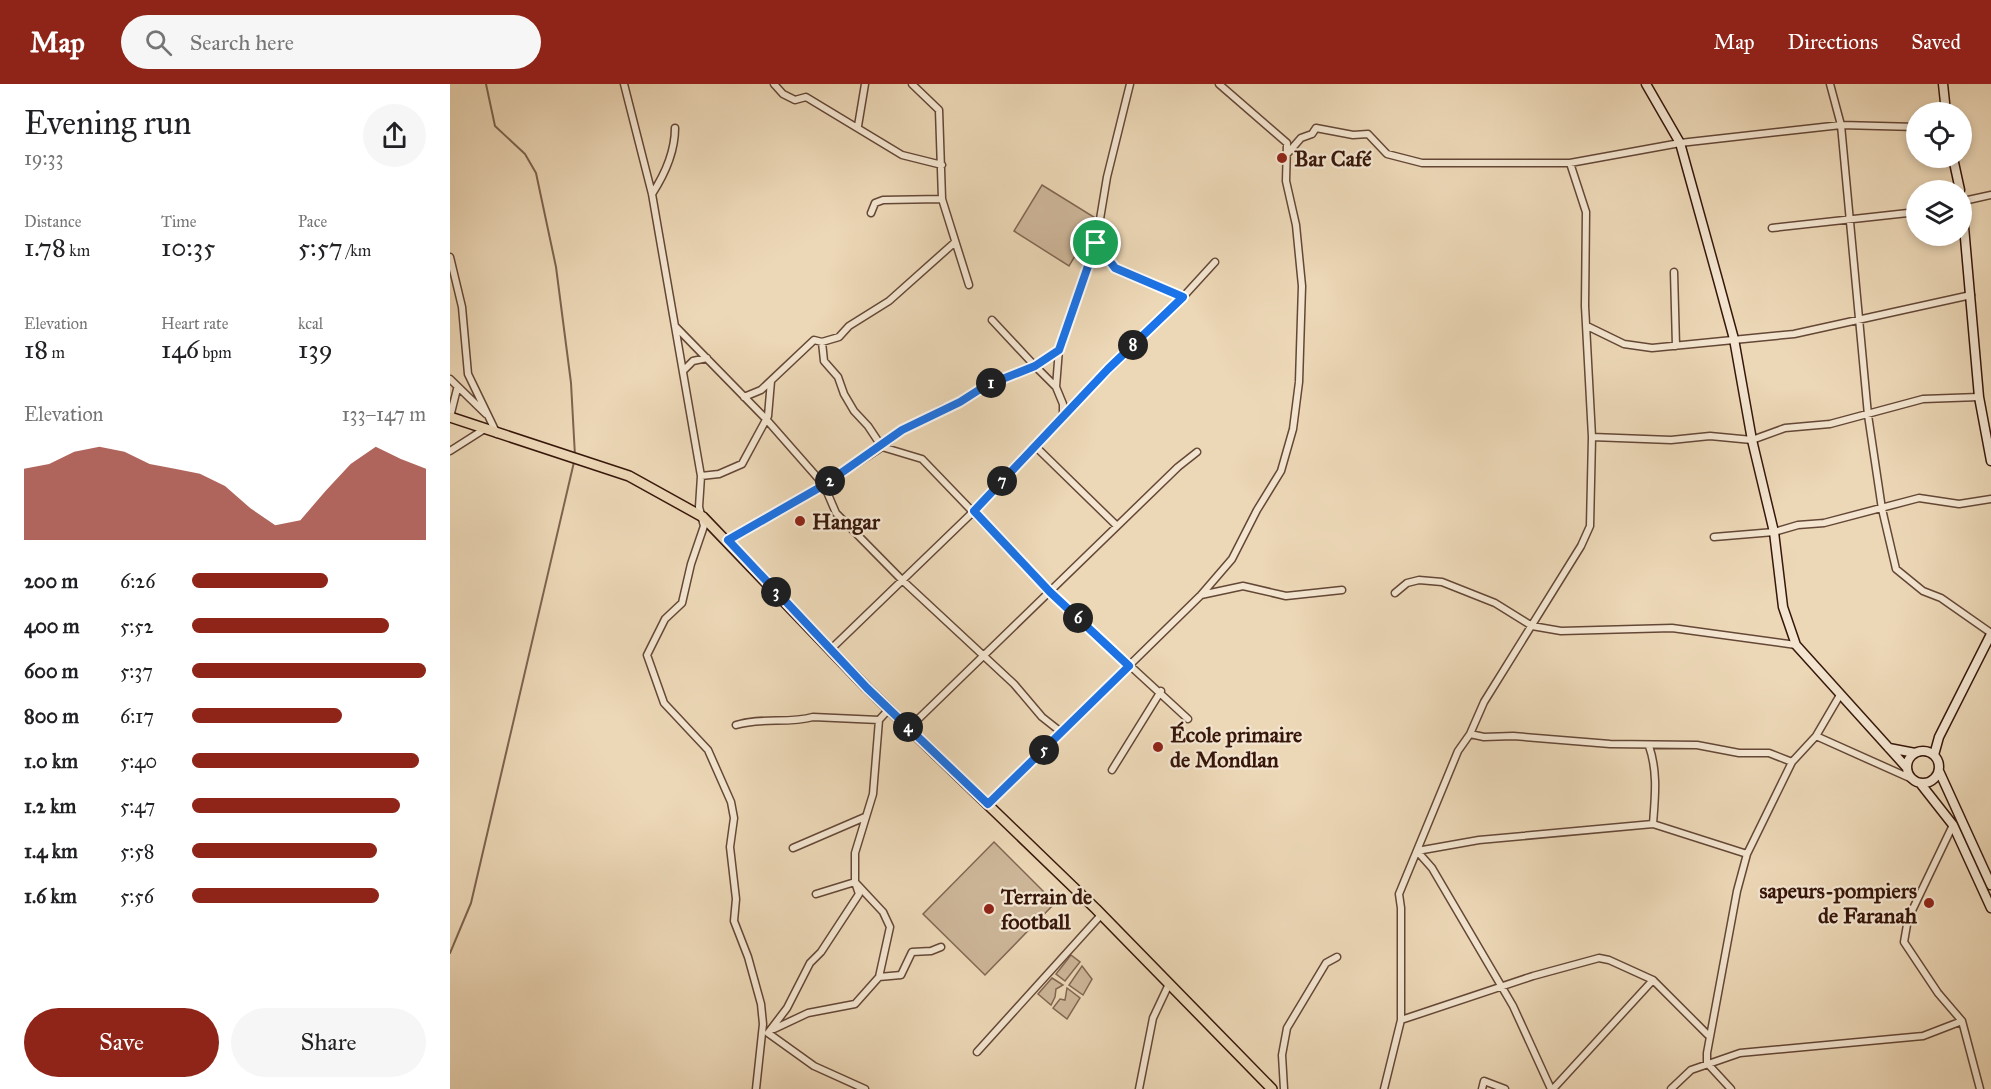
<!DOCTYPE html>
<html lang="en">
<head>
<meta charset="utf-8">
<style>
  :root { --surface:#fff; --page:#f6f6f6; --text:#202124; --muted:#757577; --accent:#8f2418 }
  body { margin:0; font-family:"IM FELL Great Primer",serif; background:var(--page); color:var(--text); height:100vh; display:flex; flex-direction:column; font-size:22px; white-space:nowrap }
  * { box-sizing:border-box; margin:0 }
  p { font-size:20px; color:var(--muted) }
  .icon { flex:none; width:33px; height:33px; fill:none; stroke:currentColor; stroke-width:2; stroke-linecap:round; stroke-linejoin:round }
  .map { position:relative; flex:1; overflow:hidden }
  .details { display:flex; flex-direction:column; background:var(--surface); width:450px }
  .details>* { flex:none }
  .controls { position:absolute; left:1456px; top:18px; display:grid; gap:12px }
  .controls a { display:grid; place-items:center; width:66px; height:66px; border-radius:50%; background:var(--surface); box-shadow:0 3px 9px #0003; font-size:30px }
  .pin { position:absolute; display:grid; place-items:center; width:51px; height:51px; color:#fff; margin:-26px; border:3px solid #fff; border-radius:50%; box-shadow:0 2px 6px #0007 }
  .km { position:absolute; width:30px; height:30px; margin:-15px; border-radius:50%; background:#222; color:#fff; font-size:16px; line-height:30px; text-align:center }
  .round { display:grid; place-items:center; flex:none; width:63px; height:63px; border-radius:32px; background:var(--page) }
  .head { display:flex; align-items:center; justify-content:space-between; height:102px; padding:0 24px }
  h1 { font-size:33px; font-weight:600; line-height:45px }
  .metrics { display:grid; grid-template-columns:repeat(3,1fr); gap:9px; height:102px; padding:6px 24px }
  .metrics div { display:grid; align-content:center }
  .metrics b { font-size:26px; font-weight:600 }
  .metrics small { font-size:16px; font-weight:400 }
  .metrics p { font-size:16px }
  .chart { height:168px; padding:12px 24px }
  .chart p { display:flex; justify-content:space-between }
  .chart svg { width:100%; height:108px; margin-top:6px; fill:var(--accent); opacity:.7 }
  .button { display:flex; gap:12px; margin-top:auto; padding:12px 24px }
  .button a { flex:1; height:69px; border-radius:36px; background:var(--accent); color:#fff; font-size:24px; font-weight:600; line-height:69px; text-align:center }
  .button a+a { background:var(--page); color:var(--text) }
  ul { padding:0 24px; list-style:none; font-size:20px }
  li { display:grid; grid-template-columns:96px 72px 1fr; align-items:center; height:45px }
  li i { height:15px; border-radius:8px; background:var(--accent) }
  header { display:flex; align-items:center; gap:36px; box-sizing:border-box; height:84px; padding:0 30px; background:var(--accent); color:#fff }
  header strong { font-size:28px }
  nav { display:flex; gap:33px; margin-inline-start:auto; font-size:21px }
  .search { width:420px; height:54px; background:var(--page); display:flex; align-items:center; gap:15px; box-sizing:border-box; padding:0 21px; border-radius:33px; color:var(--muted); font-size:22px }
  main { display:flex; flex:1; min-height:0 }
  .map>svg:first-child { display:block }
  .green { fill:#cdb699; stroke:#826652; stroke-width:1.5 }
  .lines { fill:none; stroke-linecap:round; stroke-linejoin:round }
  .stream { stroke:#7e634f; stroke-width:2 }
  .street-casing { stroke:#644736; stroke-width:9 }
  .secondary-casing { stroke:#37170b; stroke-width:11 }
  .primary-casing { stroke:#37170b; stroke-width:12 }
  .street { stroke:#f3e5d0; stroke-width:6 }
  .secondary { stroke:#f3e5d0; stroke-width:8 }
  .primary { stroke:#ecd7b6; stroke-width:9 }
  .route-casing { stroke:#fff; stroke-width:12 }
  .route { stroke:#1a73e8; stroke-width:8 }
  .poi-dot { fill:#8f2418; stroke:#f3e5d0; stroke-width:2 }
  .labels { text-anchor:middle; stroke-width:4.5; stroke-linejoin:round; paint-order:stroke }
  .poi-label { font-size:22px; font-weight:bold; fill:#37170b; stroke:#f3e5d0; text-anchor:start }
</style>
</head>
<body>
<header>
<strong>Map</strong>
<div class="search"><svg class="icon" aria-label="search" viewBox="0 0 24 24"><circle cx="10" cy="10" r="6"/><path d="M15 15l6 6"/></svg>Search here</div>
<nav><a>Map</a><a>Directions</a><a>Saved</a></nav>
</header>
<main>
<section class="details">
<div class="head"><div><h1>Evening run</h1><p>19:33</p></div><a class="round"><svg class="icon" aria-label="share" viewBox="0 0 24 24"><path d="M12 15V3M7 8l5-5 5 5M5 13v7h14v-7"/></svg></a></div>
<div class="metrics">
<div><p>Distance</p><b>1.78<small> km</small></b></div>
<div><p>Time</p><b>10:35</b></div>
<div><p>Pace</p><b>5:57<small> /km</small></b></div>
</div>
<div class="metrics">
<div><p>Elevation</p><b>18<small> m</small></b></div>
<div><p>Heart rate</p><b>146<small> bpm</small></b></div>
<div><p>kcal</p><b>139</b></div>
</div>
<div class="chart"><p><span>Elevation</span>133–147 m</p>
<svg viewBox="0 0 160 44" preserveAspectRatio="none"><path d="M0 44V15L10 13L20 8L30 6L40 8L50 13L60 15L70 17L80 22L90 31L100 38L110 36L120 24L130 13L140 6L150 11L160 15V44z"/></svg>
</div>
<ul>
<li><b>200 m</b>6:26<i style="width:58%"></i></li>
<li><b>400 m</b>5:52<i style="width:84%"></i></li>
<li><b>600 m</b>5:37<i style="width:100%"></i></li>
<li><b>800 m</b>6:17<i style="width:64%"></i></li>
<li><b>1.0 km</b>5:40<i style="width:97%"></i></li>
<li><b>1.2 km</b>5:47<i style="width:89%"></i></li>
<li><b>1.4 km</b>5:58<i style="width:79%"></i></li>
<li><b>1.6 km</b>5:56<i style="width:80%"></i></li>
</ul>
<div class="button"><a>Save</a><a>Share</a></div>
</section>
<div class="map">
<svg width="1541" height="1005" viewBox="0 0 1541 1005">
  <rect width="100%" height="100%" fill="#ecd7b6"/>
  <filter id="stains"><feTurbulence type="fractalNoise" baseFrequency=".00333" numOctaves="4"/><feColorMatrix values="0 0 0 0 .2 0 0 0 0 .09 0 0 0 0 .02 0 0 0 .5 -.17"/></filter>
  <radialGradient id="worn" r=".72"><stop offset=".6" stop-color="#630" stop-opacity="0"/><stop offset="1" stop-color="#630" stop-opacity=".3"/></radialGradient>
  <!-- green -->
  <path class="green" d="M592,101L647,135L619,182L564,147Z
    M544,758L605,819L535,891L473,830Z
    M621,871L630,878L615,897L606,890Z
    M632,882L642,895L633,911L619,901Z
    M602,894L613,901L606,905L605,913L601,921L588,910Z
    M617,904L630,914L617,935L603,924L610,915L615,916Z"/>
  <g class="lines">
    <!-- stream -->
    <path class="stream" d="M36,0L45,42L75,70L86,89L106,183L121,299L125,372
      M0,869L21,819L124,378"/>
    <defs>
      <path id="street" d="M174,0L202,110L251,392L249,423L254,442L241,480L232,519L215,535L197,571L214,619L258,666L281,718L284,734L280,763L286,815L284,837L298,873L311,920L313,940L306,1005
        M324,0L333,10L345,16L356,13L452,71L492,81
        M462,0L489,26L492,115L519,201
        M1380,0L1391,41L1418,331L1432,425L1446,485L1473,507L1491,514L1541,549
        M408,42L415,0
        M837,70L851,54L862,50L866,44L903,51L918,50L937,70L972,79H1120L1230,59L1391,41L1467,43
        M202,110C215,90 225,68 225,44
        M1512,122L1518,116L1541,111
        M421,129L425,119L433,116L492,115
        M1322,144L1467,128
        M646,159L665,184L733,213
        M0,173L12,223L18,290L47,350
        M1224,188L1226,262
        M542,236L585,282L609,265
        M1137,242L1174,260L1202,264L1344,250L1521,211
        M226,243L316,335L374,401L386,429L451,495L564,600L592,633L611,648
        M372,258L374,277L388,293L394,310L404,327L418,342L432,363L452,346L494,324L510,319L535,302L585,282L606,303
        M234,286L243,277L257,274
        M0,295L36,330
        M294,313L311,306L364,256L372,258L389,253L399,242L439,217L504,159
        M613,330V320L606,303L609,265L646,159L657,93L680,0
        M0,333L7,305
        M1142,353L1221,356L1260,352L1302,356L1335,344L1380,340L1473,315L1529,313
        M585,362L667,442
        M0,367L33,346
        M251,392L269,390L292,380L318,332L321,297
        M1264,453L1324,448L1348,441L1374,439L1469,414L1509,420L1541,415
        M278,456L374,401L432,363L472,375L600,508L738,635
        M945,509L957,499L969,496L992,498L1045,519L1082,542L1111,547L1222,544L1346,561
        M751,511L793,502L836,512L892,506
        M380,566L524,427L613,331L733,213L765,178
        M286,641C311,633 338,640 363,633L429,636
        M459,644L728,383L747,368
        M1020,650L1034,653L1063,652L1160,660L1247,661L1289,669H1319L1342,678
        M1366,652L1462,695
        M1199,662C1208,688 1205,713 1203,740
        M662,686L711,607
        M538,720L751,511L782,475L807,426L831,387L843,345L849,298L852,202L846,141L836,97L837,59L769,0
        M1503,741L1458,835L1454,858L1488,909L1512,937L1530,1005
        M343,764L415,733
        M967,767L1029,756L1203,740L1297,770
        M967,767L982,784L1063,922L1101,1005
        M366,810L405,798L433,828L440,843L429,893
        M1203,896L1258,951
        M951,936L1083,892L1149,874L1159,876L1203,896L1103,1005
        M324,945L358,929L405,920L429,893L451,891L462,868L481,867L491,863
        M318,949L337,924L360,879L371,868L409,810L405,798V769L423,710L429,636L439,625
        M318,949L364,982L415,1005
        M527,968L651,831
        M689,1005L703,934L719,900
        M834,1005L832,971L837,944L876,879L887,873
        M934,1005L951,936V824L949,810L1008,667L1020,650L1034,618L1131,462L1140,442L1142,353L1135,222L1136,128L1120,79
        M1032,1005L1034,997L1055,1005
        M1221,1005L1241,986L1290,969L1473,952L1512,937
        M1281,1005L1257,979V969L1287,807L1297,770L1342,678L1366,652L1390,611"/>
      <path id="secondary" d="M1196,0L1230,59L1268,196L1284,255L1302,356L1324,448L1333,523L1346,561L1457,684
        M1493,0L1496,28
        M1503,74L1510,106
        M1512,120L1529,313L1541,377
        M1439,664L1465,669
        M1457 683a16 16 0 1 1 32 0a16 16 0 1 1-32 0Z
        M1484,671L1489,653L1541,550
        M1489,687L1541,801
        M1470,699L1503,741L1541,824"/>
      <path id="primary" d="M0,333L179,392L253,433L417,604L646,825L822,1005"/>
    </defs>
    <!-- street casing -->
    <use href="#street" class="street-casing"/>
    <!-- secondary casing -->
    <use href="#secondary" class="secondary-casing"/>
    <!-- primary casing -->
    <use href="#primary" class="primary-casing"/>
    <!-- street -->
    <use href="#street" class="street"/>
    <!-- secondary -->
    <use href="#secondary" class="secondary"/>
    <!-- primary -->
    <use href="#primary" class="primary"/>
  </g>
  <g class="lines">
    <defs>
      <path id="route" d="M646,159L665,184L733,213L658,285L524,427L600,508L679,582L538,720L417,604L278,456L374,401L452,346L510,318L535,302L585,282L609,266Z"/>
    </defs>
    <!-- route casing -->
    <use href="#route" class="route-casing"/>
    <!-- route -->
    <use href="#route" class="route"/>
  </g>
  <!-- markers -->
  <g class="poi-dot">
    <circle cx="832" cy="74" r="6"/>
    <circle cx="350" cy="437" r="6"/>
    <circle cx="708" cy="663" r="6"/>
    <circle cx="1479" cy="819" r="6"/>
    <circle cx="539" cy="825" r="6"/>
  </g>
  <g class="labels">
    <!-- poi labels -->
    <g class="poi-label">
      <text x="844" y="82">Bar Café</text>
      <text x="362" y="445">Hangar</text>
      <text x="720" y="658">École primaire<tspan x="720" dy="25">de Mondlan</tspan></text>
      <text x="1467" y="814" text-anchor="end">sapeurs-pompiers<tspan x="1467" dy="25">de Faranah</tspan></text>
      <text x="551" y="820">Terrain de<tspan x="551" dy="25">football</tspan></text>
    </g>
  </g>
  <rect width="100%" height="100%" filter="url(#stains)"/>
  <rect width="100%" height="100%" fill="url(#worn)"/>
</svg>
<div class="controls">
<a><svg class="icon" aria-label="locate" viewBox="0 0 24 24"><circle cx="12" cy="12" r="6"/><path d="M12 2v4M12 18v4M2 12h4M18 12h4"/></svg></a>
<a><svg class="icon" aria-label="layers" viewBox="0 0 24 24"><path d="M12 4l9 5-9 5-9-5zM3 14l9 5 9-5"/></svg></a>
</div>
<div class="pin" style="left:646px;top:159px;background:#1e9e55"><svg class="icon" aria-label="arrive" viewBox="0 0 24 24"><path d="M6 21V4h12l-3 4 3 4H6"/></svg></div>
<b class="km" style="left:541px;top:299px">1</b>
<b class="km" style="left:380px;top:397px">2</b>
<b class="km" style="left:326px;top:508px">3</b>
<b class="km" style="left:458px;top:643px">4</b>
<b class="km" style="left:594px;top:666px">5</b>
<b class="km" style="left:628px;top:534px">6</b>
<b class="km" style="left:552px;top:397px">7</b>
<b class="km" style="left:683px;top:261px">8</b>
</div>
</main>
</body>
</html>
